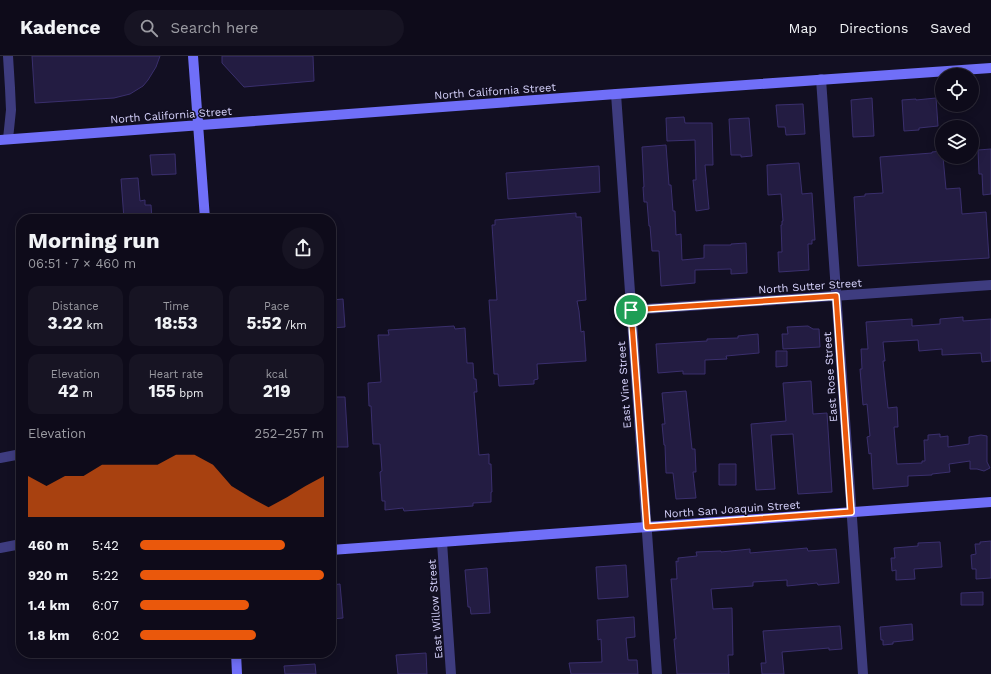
<!DOCTYPE html>
<html lang="en">
<head>
<meta charset="utf-8">
<style>
  :root { --surface:#0e0b1a; --page:#171423; --text:#f1f3f6; --muted:#9b9ba2; --line:#2e2b39; --accent:#ea580c }
  body { margin:0; font-family:"Work Sans",sans-serif; background:var(--page); color:var(--text); height:100vh; display:flex; flex-direction:column; font-size:15px; white-space:nowrap }
  * { box-sizing:border-box; margin:0 }
  p { font-size:13px; color:var(--muted) }
  .icon { flex:none; width:22px; height:22px; fill:none; stroke:currentColor; stroke-width:2; stroke-linecap:round; stroke-linejoin:round }
  .map { position:relative; flex:1; overflow:hidden }
  .details { position:absolute; left:16px; top:158px; width:320px; height:444px; display:flex; flex-direction:column; background:var(--surface); border-radius:16px; box-shadow:0 2px 10px #0003,0 0 0 1px var(--line) }
  .details>* { flex:none }
  .tools { position:absolute; left:935px; top:12px; display:grid; gap:8px }
  .tools a { display:grid; place-items:center; width:44px; height:44px; border-radius:50%; background:var(--surface); box-shadow:0 2px 10px #0003,0 0 0 1px var(--line); font-size:20px }
  .pin { position:absolute; display:grid; place-items:center; width:34px; height:34px; color:#fff; margin:-17px; border:2px solid #fff; border-radius:50%; box-shadow:0 1px 4px #0007 }
  .round { display:grid; place-items:center; flex:none; width:42px; height:42px; border-radius:21px; background:var(--page) }
  .headline { display:flex; align-items:center; justify-content:space-between; height:68px; padding:0 12px }
  h1 { font-size:22px; font-weight:700; line-height:30px }
  .figures { display:grid; grid-template-columns:repeat(3,1fr); gap:6px; height:68px; padding:4px 12px }
  .figures div { display:grid; align-content:center; border-radius:10px; background:var(--page); text-align:center }
  .figures b { font-size:17px; font-weight:700 }
  .figures small { font-size:11px; font-weight:400 }
  .figures p { font-size:11px }
  .chart { height:112px; padding:8px 12px }
  .chart p { display:flex; justify-content:space-between }
  .chart svg { width:100%; height:72px; margin-top:4px; fill:var(--accent); opacity:.7 }
  ul { padding:0 12px; list-style:none; font-size:13px }
  li { display:grid; grid-template-columns:64px 48px 1fr; align-items:center; height:30px }
  li i { height:10px; border-radius:5px; background:var(--accent) }
  header { display:flex; align-items:center; gap:24px; box-sizing:border-box; height:56px; padding:0 20px; background:var(--surface); border-bottom:1px solid var(--line) }
  header strong { font-size:19px }
  nav { display:flex; gap:22px; margin-inline-start:auto; font-size:14px }
  .search { width:280px; height:36px; background:var(--page); display:flex; align-items:center; gap:10px; box-sizing:border-box; padding:0 14px; border-radius:22px; color:var(--muted); font-size:15px }
  .map>svg:first-child { display:block }
  .building { fill:#231c42; stroke:#3a2f6d }
  .lines { fill:none; stroke-linecap:round; stroke-linejoin:round }
  .street { stroke:#3e3c7f; stroke-width:10 }
  .secondary { stroke:#706ff8; stroke-width:10 }
  .route-casing { stroke:#fff; stroke-width:8 }
  .route { stroke:#ea580c; stroke-width:5 }
  .labels { text-anchor:middle; stroke-width:3; stroke-linejoin:round; paint-order:stroke }
  .street-label { font-size:11px; fill:#d7d3fd; stroke:#120f22 }
</style>
</head>
<body>
<header>
<strong>Kadence</strong>
<div class="search"><svg class="icon" aria-label="search" viewBox="0 0 24 24"><circle cx="10" cy="10" r="6"/><path d="M15 15l6 6"/></svg>Search here</div>
<nav><a>Map</a><a>Directions</a><a>Saved</a></nav>
</header>
<div class="map">
<svg width="991" height="618" viewBox="0 0 991 618">
  <rect width="100%" height="100%" fill="#120f22"/>
  <!-- building -->
  <path class="building" d="M32,0H160L156,11L148,24L143,30L130,38L114,42L35,47Z
    M222,0H313L314,25L244,31L222,7Z
    M872,42L874,80L853,81L851,44Z
    M936,42L938,70L919,72V74L904,75L902,44L916,43V44Z
    M803,48L805,78L786,79L785,71H778L776,49Z
    M684,61L685,67H712L713,109H705L709,153L696,155L693,124H696L695,84L667,85L666,62Z
    M749,62L752,100L741,101V99H731L729,63Z
    M666,89L669,129H671L673,155H675L676,179L681,178L682,204L704,202V189H731V188L746,187L747,217L731,218V213L695,214V227L661,230L659,195H652L650,170H649L647,146H644L643,131H644L642,91Z
    M991,93V138L983,139L982,118H979L978,94Z
    M942,95V101H943L946,133L960,132L962,158L986,156L989,202L858,210L854,141L865,140V138L883,137L880,101L932,97V96Z
    M175,98L176,118L152,119L150,99Z
    M799,107L802,138L812,137L815,184H812V188H808L809,214L779,216L778,196H782L781,169H782V165H783L781,138L768,139L767,109Z
    M599,110L600,136L508,143L506,117Z
    M138,122L140,145L145,144V149H151L152,163H124L121,123Z
    M576,157V161H581L586,244L577,245L579,255L581,276L584,275L586,305L537,308L538,323L534,324V328L499,330L498,318H494L489,244H497L492,169H495V164Z
    M343,243L345,271L331,272V244Z
    M963,261V265L991,263V305L982,306L981,297L942,299V293L919,295L918,284L883,286L885,305H883L888,352L897,351L898,371H894L897,408L922,407V405H925L924,384H928V379L940,378V381L948,380V391L969,388V381L981,379L987,380V406L990,412L984,415L977,413H970V405L949,408L950,416L932,418V419L908,420V430L873,433L871,397L869,398L867,381L870,380L867,348L863,349L860,313H862L861,293H868L866,266L912,263V270L940,268V263Z
    M454,270L455,273L465,272L467,307H473L474,323H476L477,336H474L479,399L489,398V408H491L492,436H491V446L473,447V450L404,455L403,452L385,454V445H382L380,416L382,415L380,388H373L371,350H369L368,327L381,326L378,279H389L388,274Z
    M808,270L813,273H819L820,291L783,293L782,278H788L787,271Z
    M758,278L759,297L726,300L727,303L705,304V318H683V315L658,317L656,288L707,285V283L738,282V280Z
    M776,295H787V310L776,311Z
    M811,325L813,358L827,357L832,436L798,438L793,378L771,379L775,433L756,434L751,368L786,365L783,327Z
    M686,335L692,393H695L696,416H693L696,442L676,443L673,417H666L665,389H664L662,368H665L662,337Z
    M331,341H345L348,391H331Z
    M719,408H736V429H719Z
    M991,485V522L976,523V513H972L971,499L976,498L975,488H980V486Z
    M940,486L942,511L914,513L915,523L896,524V514L892,515L891,502H895L894,492L918,490V487Z
    M807,492L808,495L836,493L839,527L818,529L817,527L787,530V524L753,526V530L711,533L713,553L732,552L733,599H728L729,618H677L674,583H676L671,523H677L676,505L678,506V502L697,500L696,496L721,495V496L750,493V497Z
    M626,509L628,541L598,543L596,511Z
    M487,512L490,557L471,558L470,551H468L465,514Z
    M340,528L343,562L331,563V529Z
    M983,536V549H961V537Z
    M634,561L635,581L626,582L628,604H637L638,618H571L569,607L602,606L601,583L598,584L597,564Z
    M912,568L913,584L893,586V588L883,589V584H881L880,571Z
    M840,570L842,593L829,594V592L782,596L784,618H762L761,607H766L763,575Z
    M426,597L427,618H398L396,599Z
    M315,608L316,618H285L284,610Z"/>
  <g class="lines">
    <!-- street -->
    <path class="street" d="M821,23L863,618
      M616,38L657,618
      M8,83L11,54L10,32L8,0
      M631,254L991,229
      M0,402L21,398
      M442,486L451,618
      M0,492L21,488"/>
    <!-- secondary -->
    <path class="secondary" d="M193,0L205,163
      M0,84L616,38L991,12
      M331,494L991,446
      M236,597L237,618"/>
  </g>
  <g class="lines">
    <defs>
      <path id="route" d="M836,240L851,456L647,471L631,254Z"/>
    </defs>
    <!-- route casing -->
    <use href="#route" class="route-casing"/>
    <!-- route -->
    <use href="#route" class="route"/>
  </g>
  <g class="labels">
    <!-- street labels -->
    <g class="street-label">
      <text transform="translate(495 35) rotate(-4)" y="4">North California Street</text>
      <text transform="translate(171 59) rotate(-4)" y="4">North California Street</text>
      <text transform="translate(810 230) rotate(-4)" y="4">North Sutter Street</text>
      <text transform="translate(830 321) rotate(-94)" y="4">East Rose Street</text>
      <text transform="translate(624 329) rotate(-94)" y="4">East Vine Street</text>
      <text transform="translate(732 453) rotate(-4)" y="4">North San Joaquin Street</text>
      <text transform="translate(435 553) rotate(-94)" y="4">East Willow Street</text>
    </g>
  </g>
</svg>
<div class="tools">
<a><svg class="icon" aria-label="locate" viewBox="0 0 24 24"><circle cx="12" cy="12" r="6"/><path d="M12 2v4M12 18v4M2 12h4M18 12h4"/></svg></a>
<a><svg class="icon" aria-label="layers" viewBox="0 0 24 24"><path d="M12 4l9 5-9 5-9-5zM3 14l9 5 9-5"/></svg></a>
</div>
<div class="pin" style="left:631px;top:254px;background:#1e9e55"><svg class="icon" aria-label="arrive" viewBox="0 0 24 24"><path d="M6 21V4h12l-3 4 3 4H6"/></svg></div>
<section class="details">
<div class="headline"><div><h1>Morning run</h1><p>06:51 · 7 × 460 m</p></div><a class="round"><svg class="icon" aria-label="share" viewBox="0 0 24 24"><path d="M12 15V3M7 8l5-5 5 5M5 13v7h14v-7"/></svg></a></div>
<div class="figures">
<div><p>Distance</p><b>3.22<small> km</small></b></div>
<div><p>Time</p><b>18:53</b></div>
<div><p>Pace</p><b>5:52<small> /km</small></b></div>
</div>
<div class="figures">
<div><p>Elevation</p><b>42<small> m</small></b></div>
<div><p>Heart rate</p><b>155<small> bpm</small></b></div>
<div><p>kcal</p><b>219</b></div>
</div>
<div class="chart"><p><span>Elevation</span>252–257 m</p>
<svg viewBox="0 0 160 44" preserveAspectRatio="none"><path d="M0 44V19L10 25L20 19L30 19L40 12L50 12L60 12L70 12L80 6L90 6L100 12L110 25L120 32L130 38L140 32L150 25L160 19V44z"/></svg>
</div>
<ul>
<li><b>460 m</b>5:42<i style="width:79%"></i></li>
<li><b>920 m</b>5:22<i style="width:100%"></i></li>
<li><b>1.4 km</b>6:07<i style="width:59%"></i></li>
<li><b>1.8 km</b>6:02<i style="width:63%"></i></li>
</ul>
</section>
</div>
</body>
</html>
